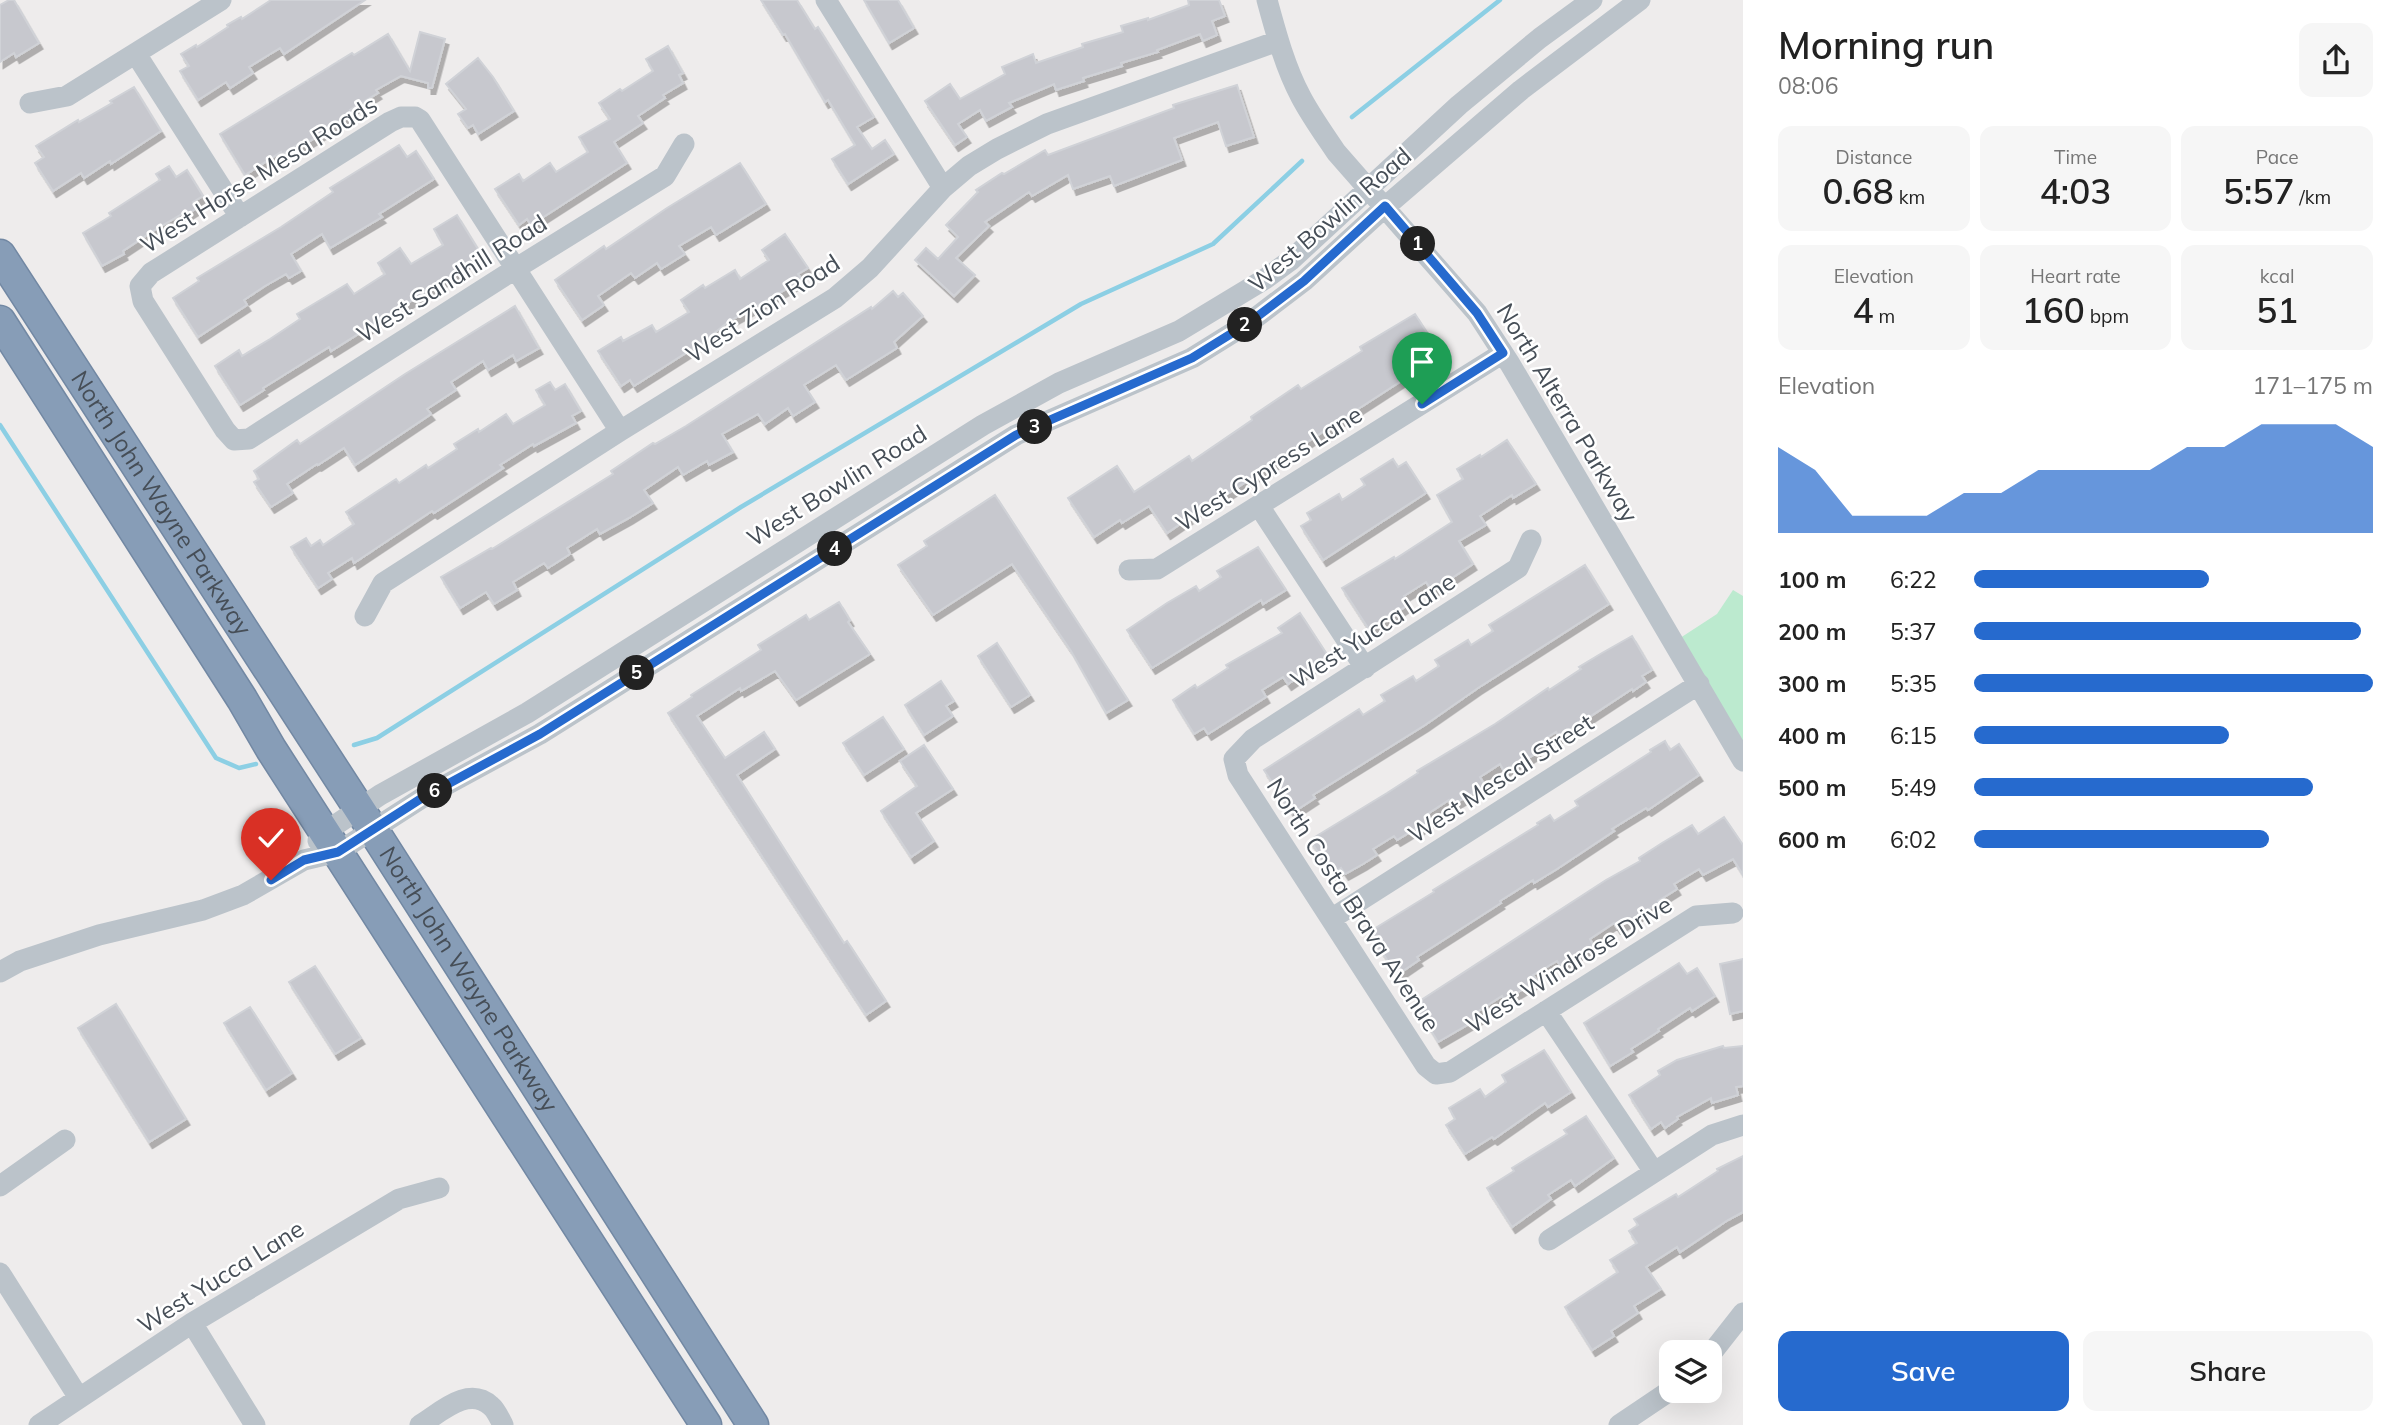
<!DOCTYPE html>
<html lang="en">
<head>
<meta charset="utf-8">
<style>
  :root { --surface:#fff; --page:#f6f6f6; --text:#222; --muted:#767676; --accent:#266ace }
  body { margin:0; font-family:Mulish,sans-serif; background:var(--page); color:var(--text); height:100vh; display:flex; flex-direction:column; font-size:26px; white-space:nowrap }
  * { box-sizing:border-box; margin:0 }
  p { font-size:23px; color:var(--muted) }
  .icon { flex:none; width:38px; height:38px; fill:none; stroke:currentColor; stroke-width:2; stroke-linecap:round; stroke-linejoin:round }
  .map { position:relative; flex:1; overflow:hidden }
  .details { display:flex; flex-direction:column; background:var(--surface); width:665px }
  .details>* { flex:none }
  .buttons { position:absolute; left:1659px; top:1340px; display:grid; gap:14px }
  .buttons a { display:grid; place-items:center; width:63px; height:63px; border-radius:14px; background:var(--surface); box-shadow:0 7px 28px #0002; font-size:35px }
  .pin { position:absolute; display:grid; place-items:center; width:60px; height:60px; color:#fff; margin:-72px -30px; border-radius:50% 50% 50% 0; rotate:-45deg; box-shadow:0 0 7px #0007 }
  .pin .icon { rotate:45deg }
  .km { position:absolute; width:35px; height:35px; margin:-18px; border-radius:50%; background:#222; color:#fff; font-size:19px; line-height:35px; text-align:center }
  .round { display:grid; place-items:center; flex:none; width:74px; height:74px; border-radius:14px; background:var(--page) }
  .overview { display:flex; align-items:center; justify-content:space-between; height:119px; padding:0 35px }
  h1 { font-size:38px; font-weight:600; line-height:52px }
  .metrics { display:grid; grid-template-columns:repeat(3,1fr); gap:10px; height:119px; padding:7px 35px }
  .metrics div { display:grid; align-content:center; border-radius:14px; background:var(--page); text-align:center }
  .metrics b { font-size:35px; font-weight:600 }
  .metrics small { font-size:19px; font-weight:400 }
  .metrics p { font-size:19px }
  .chart { height:196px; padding:14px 35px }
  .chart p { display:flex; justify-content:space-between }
  .chart svg { width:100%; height:126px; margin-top:7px; fill:var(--accent); opacity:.7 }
  .button { display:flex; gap:14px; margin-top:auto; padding:14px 35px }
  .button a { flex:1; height:80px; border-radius:14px; background:var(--accent); color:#fff; font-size:28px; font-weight:600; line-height:80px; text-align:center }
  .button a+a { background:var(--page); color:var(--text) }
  ul { padding:0 35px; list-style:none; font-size:23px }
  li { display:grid; grid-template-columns:112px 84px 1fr; align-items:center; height:52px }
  li i { height:18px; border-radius:9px; background:var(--accent) }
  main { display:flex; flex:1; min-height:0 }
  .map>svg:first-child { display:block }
  .green { fill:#bceacf }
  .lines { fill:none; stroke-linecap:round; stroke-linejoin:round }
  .stream { stroke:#8ccfe4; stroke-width:4.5 }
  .building { fill:#c7c8ce; stroke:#d0d2d7; stroke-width:2; filter:url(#shadow) }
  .highway-casing { stroke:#7288a3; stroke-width:33 }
  .minor { stroke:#bbc3ca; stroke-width:21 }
  .highway { stroke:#879db7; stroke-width:30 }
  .route-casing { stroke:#fff; stroke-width:14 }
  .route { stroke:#266ace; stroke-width:9 }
  .labels { text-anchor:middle; stroke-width:5; stroke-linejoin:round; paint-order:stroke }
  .street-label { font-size:24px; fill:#464e57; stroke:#fff }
</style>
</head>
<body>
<main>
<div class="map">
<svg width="1743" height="1425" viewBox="0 0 1743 1425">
  <defs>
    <filter id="shadow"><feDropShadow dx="3.5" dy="6" stdDeviation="0" flood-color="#0004"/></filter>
  </defs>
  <rect width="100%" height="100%" fill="#eeecec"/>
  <!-- green -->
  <path class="green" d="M1733,590L1743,596V761L1674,642L1717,614Z"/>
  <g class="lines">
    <!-- stream -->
    <path class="stream" d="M1352,117L1500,0
      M0,425L216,758L239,768L256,764
      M354,745L377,738L741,507L1081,304L1213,244L1302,161"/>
  </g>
  <!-- building -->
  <path class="building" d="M9,0H14L39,43L16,57L14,53L0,62V5Z
    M271,0H365L284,54L280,48L249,67L253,73L230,88L226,82L198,100L180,71L189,66L181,54L196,45L197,47L228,27L227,25L241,17L242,19Z
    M761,0H797L815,29L818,27L874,117L857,127L872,149L885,140L894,154L848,184L832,159L855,145L828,100L825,102L785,34L783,35Z
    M864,0H898L914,28L889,43Z
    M1188,0H1219L1225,16L1212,21L1217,35L1203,41L1200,34L1157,50L1158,52L1121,63L1122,66L1083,78L1084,81L1056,90L1054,84L1009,103L1012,107L986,121L980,110L958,124L967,137L955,145L925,101L950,84L960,99L1005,74L1002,67L1033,54L1036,63L1083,47L1082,44L1123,32L1121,26L1148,18V20L1189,5Z
    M420,32L445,39L432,88H428V83L401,76L376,90L378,93L350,110L352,114L326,131L302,146L300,143L282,154L281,152L245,175L220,134L352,53L354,55L388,34L410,71Z
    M668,46L683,73L679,75L683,83L663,95L665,98L638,116L643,123L614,142L627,163L531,225L527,219L519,225L495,189L519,174L523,181L550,163L556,172L588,152L579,137L610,119L599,103L620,89L622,91L653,71L646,59Z
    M478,58L493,77L514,111L478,134L473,125L468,128L458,114L466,109L446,84Z
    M1237,85L1254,137L1226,146L1218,122L1174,138L1182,160L1114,186L1110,176L1073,189L1068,175L1032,196L1029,192L985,222L989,226L956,258L975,275L954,296L915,260L926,248L938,259L958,237L946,225L978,192L976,190L1002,173L1004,174L1045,150L1048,155L1174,108L1173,105Z
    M134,87L161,131L111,164L110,161L84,178L81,173L53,191L35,163L44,157L36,146L78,120L79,122L112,103L110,101Z
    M399,145L407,157L416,151L434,179L379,214L382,217L330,248L322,234L291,254L301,271L289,278L286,274L265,286L244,300L247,305L198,337L173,298L199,281L197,278L281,227L333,192L330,188Z
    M740,163L766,204L716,235L711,227L679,246L685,254L661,269L657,263L635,278L631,273L598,296L604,305L582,320L555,280L604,246L606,249L667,208Z
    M169,166L176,177L187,170L203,196L193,202L197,208L184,216L182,214L153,231L123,251L124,254L102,266L83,233L111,216L109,213L160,180L156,174Z
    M457,215L481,254L456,269L457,272L331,351L329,347L263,388L264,390L240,405L215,366L239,350L242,356L270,339L300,319L297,314L347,284L354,294L385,274L378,263L400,248L411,264L443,245L434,229Z
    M785,234L808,268L798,274L802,280L728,322L703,342L634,386L630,380L621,386L598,351L621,337L623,341L652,325L656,332L689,312L681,300L703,285L705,288L735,270L740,279L769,260L762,250Z
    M893,291L898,297L903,293L923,316L894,342L897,348L846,380L836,365L804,385L815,402L793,416L788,408L765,424L758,414L722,434L733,452L709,465L707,461L683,475L678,467L644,490L653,503L629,518L600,534L597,529L567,548L570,554L548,568L544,563L513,582L517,590L494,604L486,592L460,608L441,577L491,548L492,549L613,474L611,471L653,443L655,444L686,426L871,307L872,309Z
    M515,306L539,348L516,361L513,355L488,370L483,361L451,382L456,390L427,409L431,414L355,465L344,448L318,465L317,464L287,484L293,493L271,507L254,482L259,479L254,471L297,440L300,444L405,374Z
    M1415,314L1437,348L1428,354L1432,361L1221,498L1220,497L1188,516L1189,518L1167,533L1149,506L1122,523L1120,520L1094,537L1068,498L1117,466L1134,492L1189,456L1192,461L1252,420L1251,417L1298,385L1301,389L1362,351L1360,347Z
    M550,382L555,390L565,384L581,411L572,416L576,423L534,446L533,444L500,465L503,468L434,513L432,511L354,563L352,558L328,573L332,579L318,588L291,547L306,538L311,546L320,540L323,545L354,524L346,512L373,494L396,479L399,483L426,465L428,468L457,449L454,444L478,429L479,432L506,414L513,424L545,405L536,390Z
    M1507,440L1536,484L1513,498L1512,495L1480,516L1486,525L1459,541L1473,564L1432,591L1426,582L1404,596L1409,604L1370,631L1342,588L1394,557L1395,559L1452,522L1437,495L1463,479L1457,469L1480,455L1481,457Z
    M1393,459L1398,467L1406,462L1426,493L1323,560L1301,526L1311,520L1307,513L1339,494L1342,500L1365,485L1361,479Z
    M995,495L1128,700L1106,713L1071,651L1012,564L933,615L898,565L927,546L924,541Z
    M1258,547L1286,590L1263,604L1261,600L1152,668L1127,630L1167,603L1196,586L1199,591L1221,577L1217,571Z
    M1585,565L1609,604L1478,688L1425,725L1313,795L1315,798L1292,813L1264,770L1359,709L1363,715L1385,701L1381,695L1413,676L1416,681L1439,666L1435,660L1468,640L1471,645L1493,631L1489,625Z
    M839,602L850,620L848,622L870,654L796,700L775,671L741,691L740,688L697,716L725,758L764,732L775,749L737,775L844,943L847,941L886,1001L866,1015L668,713L692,697L691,695L761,650L758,645L806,615L809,620Z
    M1300,613L1328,656L1288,684L1283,677L1262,690L1266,697L1208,734L1204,728L1194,734L1173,700L1195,685L1197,688L1228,668L1226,665L1282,633L1278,628Z
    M1632,636L1652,670L1642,676L1646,682L1633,691L1632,689L1559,737L1556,732L1534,746L1538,752L1525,760L1523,759L1504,771L1500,764L1480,777L1485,786L1452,805L1449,800L1426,815L1430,821L1418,830L1417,828L1397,840L1394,836L1373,849L1377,855L1363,864L1345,874L1341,868L1332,874L1310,840L1387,793L1418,773L1417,771L1495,724L1548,688L1549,690L1581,669L1579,667L1602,653Z
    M997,643L1030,695L1011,707L978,656Z
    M941,681L954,701L946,706L953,716L924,735L905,705Z
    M883,717L904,749L864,775L843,743Z
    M1665,741L1670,750L1679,744L1699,775L1648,810L1646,808L1612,829L1614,831L1557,869L1534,883L1533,880L1500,901L1501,903L1417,957L1419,960L1397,975L1369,932L1434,892L1433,890L1538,825L1537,823L1550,815L1554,821L1578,806L1575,801L1651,752L1650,750Z
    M924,745L953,789L916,813L934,841L911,857L881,811L917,786L900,761Z
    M1724,817L1743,845V875L1733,859L1703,875L1699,869L1674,884L1677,889L1658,901L1659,903L1617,928L1614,923L1590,939L1593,945L1560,965L1557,961L1533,975L1537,981L1504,1000L1502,996L1477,1012L1481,1017L1438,1042L1415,1004L1606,880L1640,861L1639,858L1662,843L1692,825L1698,834Z
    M1743,959V1011L1730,1014L1720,964Z
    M1679,963L1687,974L1697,968L1715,996L1692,1011L1690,1008L1658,1029L1659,1031L1631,1049L1633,1052L1610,1066L1584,1023Z
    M315,966L361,1038L335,1054L289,982Z
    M116,1004L186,1119L149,1142L78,1028Z
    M250,1007L292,1073L266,1090L224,1023Z
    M1723,1046L1724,1048L1743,1046V1086L1736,1087L1738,1095L1712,1103L1711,1098L1677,1117L1678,1119L1665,1128L1661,1122L1651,1129L1629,1095L1660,1075L1658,1071L1677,1060Z
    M1544,1050L1571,1092L1548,1107L1545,1103L1494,1139L1492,1137L1465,1154L1446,1125L1455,1119L1449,1108L1480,1089L1485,1097L1506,1082L1502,1075Z
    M1586,1116L1614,1158L1575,1186L1571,1180L1548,1195L1551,1199L1512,1227L1487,1188L1514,1171L1512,1168L1567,1134L1564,1130Z
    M1743,1156V1212L1728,1220L1680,1252L1677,1247L1646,1267L1661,1289L1634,1306L1638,1313L1611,1331L1614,1336L1592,1350L1565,1307L1618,1272L1610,1260L1637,1243L1629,1231L1638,1225L1634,1219L1676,1194L1678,1197L1718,1171L1717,1169Z"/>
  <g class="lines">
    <defs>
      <g id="highway">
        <path id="s1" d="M0,255L373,830L753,1425"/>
        <path d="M0,321L242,699L271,749L706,1425"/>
      </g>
    </defs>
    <!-- highway casing -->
    <use href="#highway" class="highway-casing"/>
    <!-- minor -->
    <path class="minor" d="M826,0L943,188
      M1267,0C1276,33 1285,67 1301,97C1311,116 1324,134 1336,152L1477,313L1510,364L1743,761
      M136,54L240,217
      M30,103L67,96L221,0
      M620,431C553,328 487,224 420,120L415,117H401L390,122L151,273L140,286L143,301L225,430L234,440L249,439L515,269L665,176L684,144
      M1259,506L1365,668
      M1531,540L1518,568L1253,739L1234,759L1238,775L1426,1066L1436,1074L1450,1072L1696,916L1733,913
      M1129,570L1157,569L1503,353
      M365,616L383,583L620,431L835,298L870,268L943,188L969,166L997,149L1047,124L1278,41
      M318,841L325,832L380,795L527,713L983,425L1059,383L1179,331L1265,279L1291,260L1459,105L1540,38L1592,0
      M1331,919L1699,684
      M0,972L20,961L99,935L203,910L243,895L304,860L338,852L422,798L540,734L1016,435L1192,358L1250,322L1304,281L1385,207L1521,90L1640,0
      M1546,1011L1654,1172
      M0,1186L65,1140
      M1549,1240L1712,1135L1743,1125
      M0,1273L79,1398
      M192,1323L255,1425
      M1710,1355L1743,1313
      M39,1425L192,1323L399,1199L439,1188
      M420,1425C440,1413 468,1385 491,1406C496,1410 500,1419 503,1425
      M1619,1425L1671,1390"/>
    <!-- highway -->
    <use href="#highway" class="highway"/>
  </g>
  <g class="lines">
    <defs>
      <path id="route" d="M271,880L304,860L338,852L422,798L540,734L1016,435L1192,358L1250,322L1304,281L1385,206L1477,313L1503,353L1422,404"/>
    </defs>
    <!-- route casing -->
    <use href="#route" class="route-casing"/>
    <!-- route -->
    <use href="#route" class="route"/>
  </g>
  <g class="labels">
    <!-- street labels -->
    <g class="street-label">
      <text transform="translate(259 175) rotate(-32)" y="8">West Horse Mesa Roads</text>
      <text transform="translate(1330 220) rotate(-41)" y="8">West Bowlin Road</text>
      <text transform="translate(452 279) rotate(-32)" y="8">West Sandhill Road</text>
      <text transform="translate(763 309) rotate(-33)" y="8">West Zion Road</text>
      <text transform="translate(1567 413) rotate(59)" y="8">North Alterra Parkway</text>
      <text transform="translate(1269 469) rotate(-32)" y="8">West Cypress Lane</text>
      <text transform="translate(837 486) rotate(-32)" y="8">West Bowlin Road</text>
      <text dy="8" stroke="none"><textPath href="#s1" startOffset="296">North John Wayne Parkway</textPath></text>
      <text transform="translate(1373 631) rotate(-33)" y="8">West Yucca Lane</text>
      <text transform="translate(1501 779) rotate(-33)" y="8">West Mescal Street</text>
      <text transform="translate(1353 905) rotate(57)" y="8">North Costa Brava Avenue</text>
      <text transform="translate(1569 965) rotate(-32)" y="8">West Windrose Drive</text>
      <text dy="8" stroke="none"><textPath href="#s1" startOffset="863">North John Wayne Parkway</textPath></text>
      <text transform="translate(221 1277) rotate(-32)" y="8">West Yucca Lane</text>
    </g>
  </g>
</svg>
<div class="buttons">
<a><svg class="icon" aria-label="layers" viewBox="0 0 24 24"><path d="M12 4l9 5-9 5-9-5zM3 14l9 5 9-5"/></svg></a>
</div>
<div class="pin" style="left:1422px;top:404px;background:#1e9e55"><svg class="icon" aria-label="arrive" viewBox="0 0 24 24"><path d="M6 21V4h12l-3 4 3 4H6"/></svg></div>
<div class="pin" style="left:271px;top:880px;background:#d93025"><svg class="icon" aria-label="check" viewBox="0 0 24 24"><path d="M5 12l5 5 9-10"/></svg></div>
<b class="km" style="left:1418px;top:244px">1</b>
<b class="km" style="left:1245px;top:325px">2</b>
<b class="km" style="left:1035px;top:427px">3</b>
<b class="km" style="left:835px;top:549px">4</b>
<b class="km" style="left:637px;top:673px">5</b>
<b class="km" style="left:435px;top:791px">6</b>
</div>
<section class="details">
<div class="overview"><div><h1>Morning run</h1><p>08:06</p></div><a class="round"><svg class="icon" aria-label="share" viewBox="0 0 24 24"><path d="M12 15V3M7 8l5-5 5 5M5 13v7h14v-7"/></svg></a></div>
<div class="metrics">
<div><p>Distance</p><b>0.68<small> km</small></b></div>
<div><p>Time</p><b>4:03</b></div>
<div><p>Pace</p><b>5:57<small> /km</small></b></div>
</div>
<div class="metrics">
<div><p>Elevation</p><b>4<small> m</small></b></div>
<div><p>Heart rate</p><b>160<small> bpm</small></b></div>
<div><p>kcal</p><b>51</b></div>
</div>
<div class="chart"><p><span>Elevation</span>171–175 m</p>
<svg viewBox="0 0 160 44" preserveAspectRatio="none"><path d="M0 44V14L10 22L20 38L30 38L40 38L50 30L60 30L70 22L80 22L90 22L100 22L110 14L120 14L130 6L140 6L150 6L160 14V44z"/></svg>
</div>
<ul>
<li><b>100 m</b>6:22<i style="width:59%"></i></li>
<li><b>200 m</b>5:37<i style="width:97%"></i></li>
<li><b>300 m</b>5:35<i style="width:100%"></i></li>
<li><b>400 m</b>6:15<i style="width:64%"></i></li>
<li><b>500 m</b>5:49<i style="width:85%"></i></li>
<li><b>600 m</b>6:02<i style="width:74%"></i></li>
</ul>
<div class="button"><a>Save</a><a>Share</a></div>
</section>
</main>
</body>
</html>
